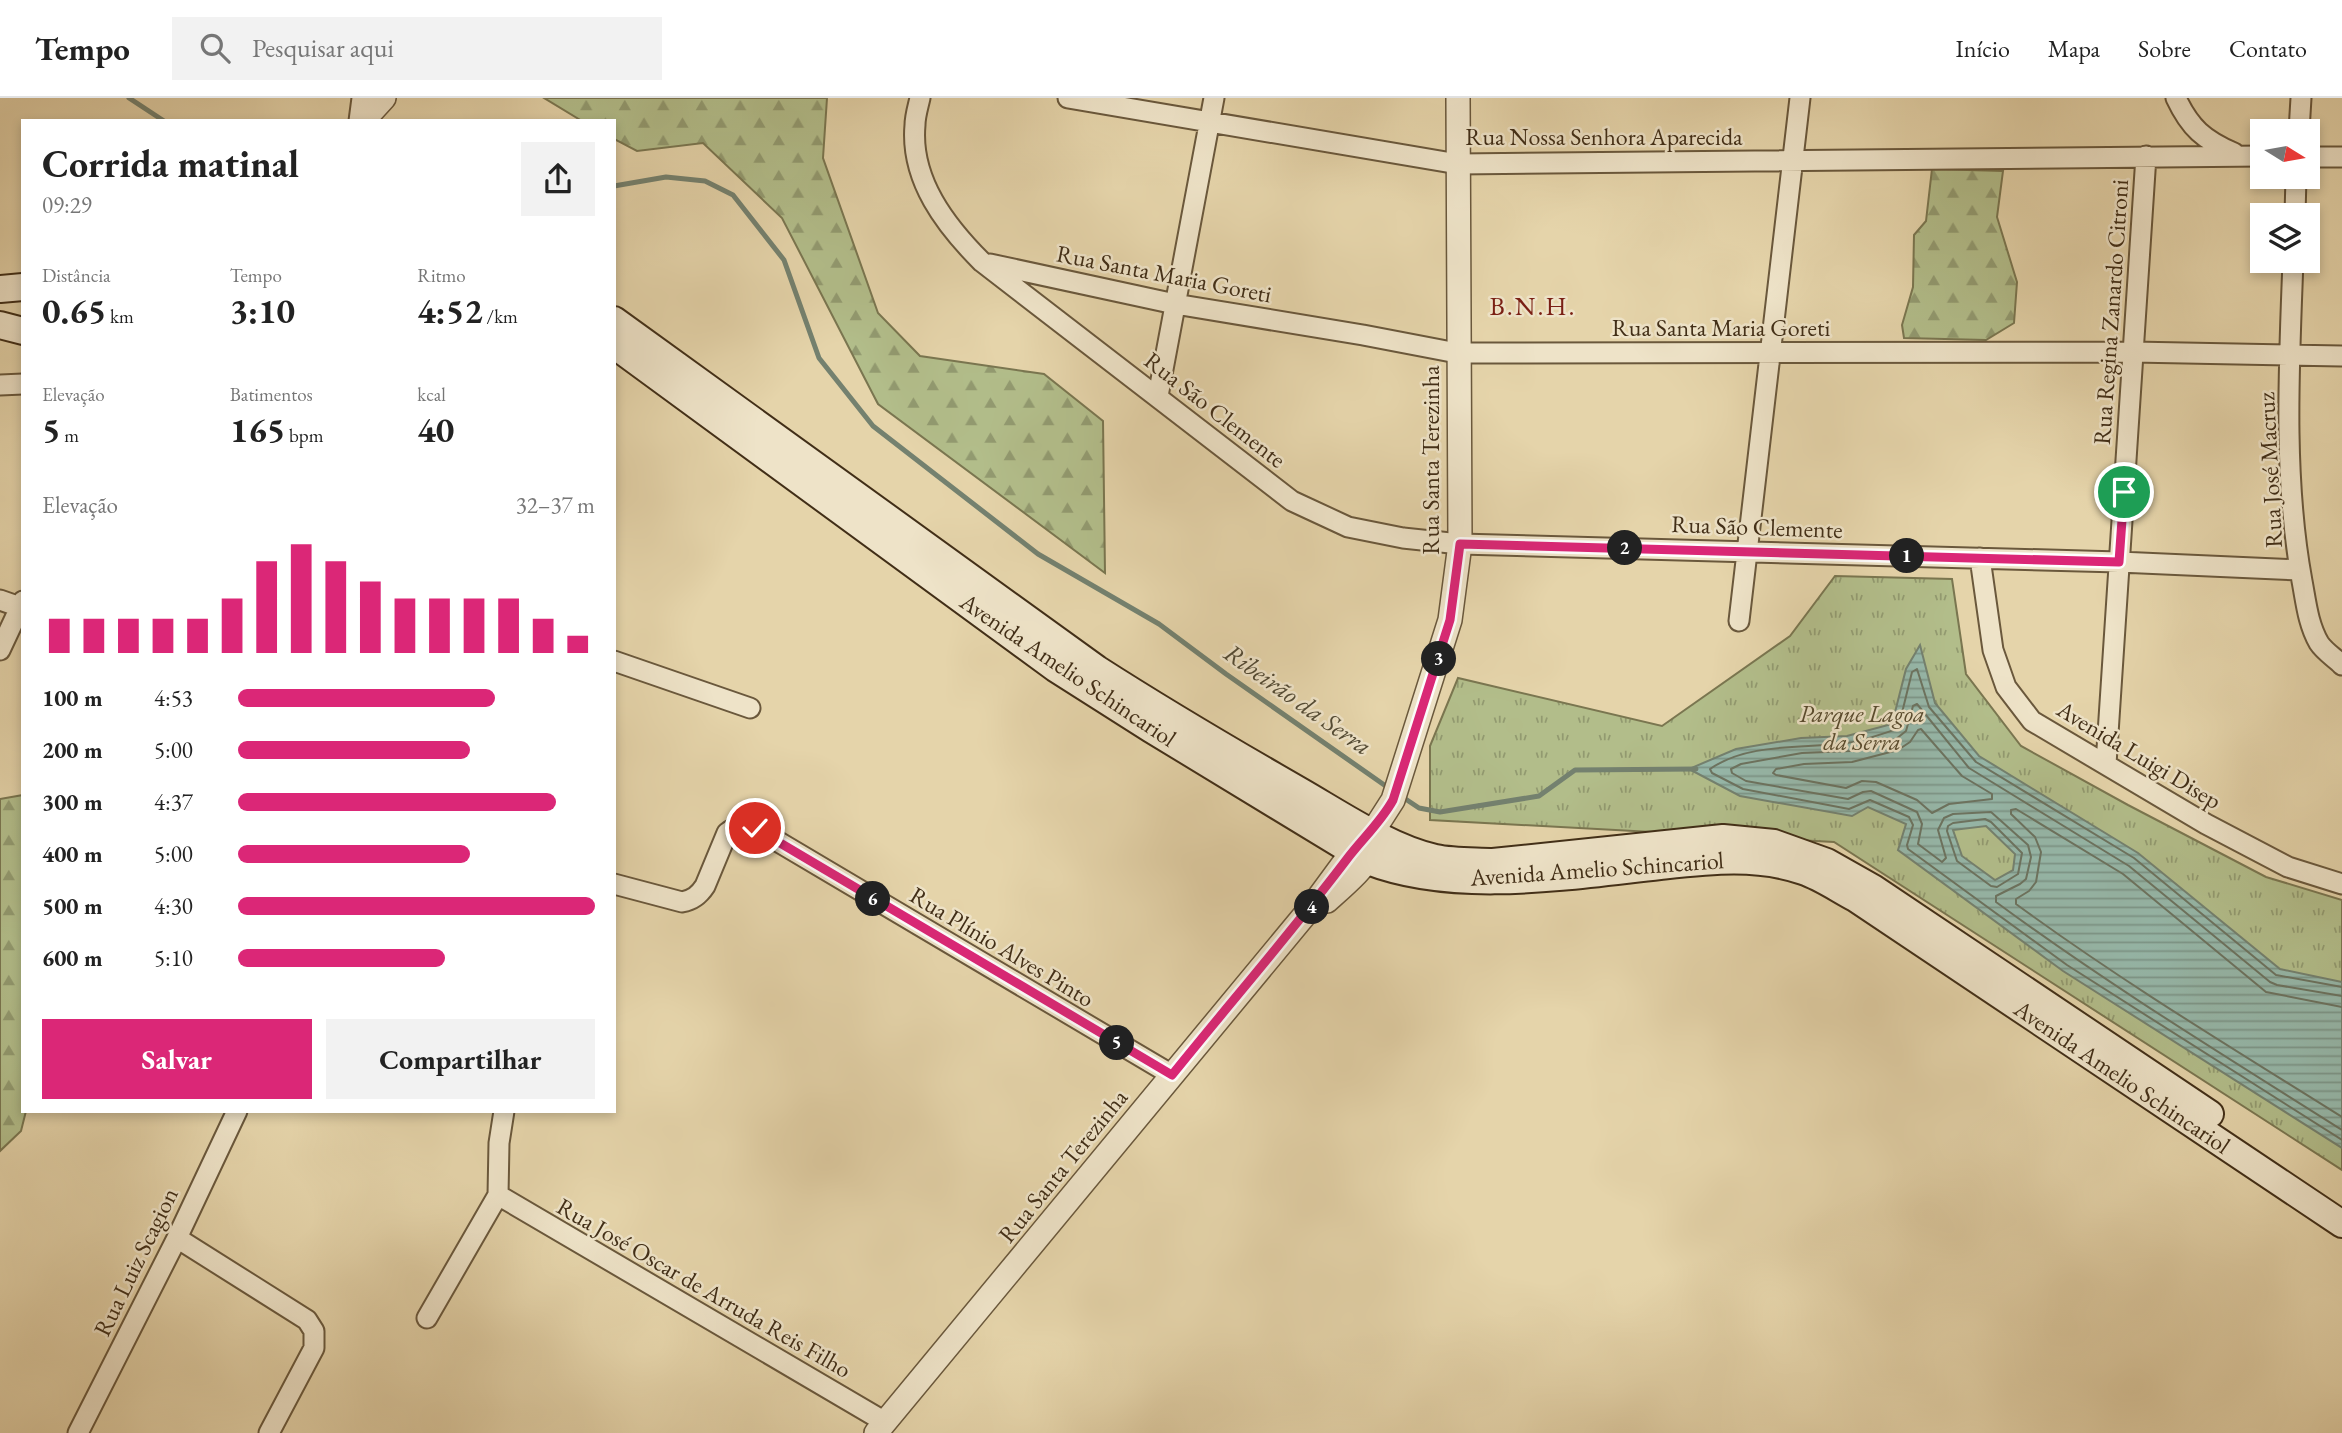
<!DOCTYPE html>
<html lang="pt">
<head>
<meta charset="utf-8">
<style>
  :root { --surface:#fff; --page:#f2f2f2; --text:#222; --muted:#767676; --line:#e0e0e0; --accent:#db2777 }
  body { margin:0; font-family:"EB Garamond",serif; background:var(--page); color:var(--text); height:100vh; display:flex; flex-direction:column; font-size:26px; white-space:nowrap }
  * { box-sizing:border-box; margin:0 }
  p { font-size:23px; color:var(--muted) }
  .icon { flex:none; width:38px; height:38px; fill:none; stroke:currentColor; stroke-width:2; stroke-linecap:round; stroke-linejoin:round }
  .map { position:relative; flex:1; overflow:hidden }
  .side { position:absolute; left:21px; top:21px; width:595px; height:994px; display:flex; flex-direction:column; background:var(--surface); border-radius:0px; box-shadow:0 4px 10px #0003 }
  .side>* { flex:none }
  .needle { width:46px; rotate:101deg }
  .fabs { position:absolute; left:2250px; top:21px; display:grid; gap:14px }
  .fabs a { display:grid; place-items:center; width:70px; height:70px; border-radius:0px; background:var(--surface); box-shadow:0 4px 10px #0003; font-size:35px }
  .pin { position:absolute; display:grid; place-items:center; width:60px; height:60px; color:#fff; margin:-30px; border:4px solid #fff; border-radius:50%; box-shadow:0 2px 7px #0007 }
  .km { position:absolute; width:35px; height:35px; margin:-18px; border-radius:50%; background:#222; color:#fff; font-size:19px; line-height:35px; text-align:center }
  .round { display:grid; place-items:center; flex:none; width:74px; height:74px; border-radius:0px; background:var(--page) }
  .overview { display:flex; align-items:center; justify-content:space-between; height:119px; padding:0 21px }
  h1 { font-size:38px; font-weight:700; line-height:52px }
  .stats { display:grid; grid-template-columns:repeat(3,1fr); gap:10px; height:119px; padding:7px 21px }
  .stats div { display:grid; align-content:center }
  .stats b { font-size:35px; font-weight:700 }
  .stats small { font-size:19px; font-weight:400 }
  .stats p { font-size:19px }
  .chart { height:196px; padding:14px 21px }
  .chart p { display:flex; justify-content:space-between }
  .chart svg { width:100%; height:126px; margin-top:7px; stroke:var(--accent); stroke-width:6 }
  .cta { display:flex; gap:14px; margin-top:auto; padding:14px 21px }
  .cta a { flex:1; height:80px; border-radius:0px; background:var(--accent); color:#fff; font-size:28px; font-weight:700; line-height:80px; text-align:center }
  .cta a+a { background:var(--page); color:var(--text) }
  ul { padding:0 21px; list-style:none; font-size:23px }
  li { display:grid; grid-template-columns:112px 84px 1fr; align-items:center; height:52px }
  li i { height:18px; border-radius:9px; background:var(--accent) }
  header { display:flex; align-items:center; gap:42px; box-sizing:border-box; height:98px; padding:0 35px; background:var(--surface); border-bottom:2px solid var(--line) }
  header strong { font-size:33px }
  nav { display:flex; gap:38px; margin-inline-start:auto; font-size:24px }
  .search { width:490px; height:63px; background:var(--page); display:flex; align-items:center; gap:18px; box-sizing:border-box; padding:0 24px; border-radius:0px; color:var(--muted); font-size:26px }
  .map>svg:first-child { display:block }
  .forest { fill:url(#forest-firs); stroke:#7a7650; stroke-width:2 }
  .park { fill:url(#park-tufts); stroke:#7a7650; stroke-width:2 }
  .water { fill:url(#water-rules); stroke:#74816f; stroke-width:2; fill-rule:evenodd }
  .lines { fill:none; stroke-linecap:round; stroke-linejoin:round }
  .shore { stroke:#6c7360; stroke-width:2 }
  .stream { stroke:#74816f; stroke-width:5 }
  .minor-casing { stroke:#6a583c; stroke-width:23 }
  .tertiary-casing { stroke:#6a583c; stroke-width:26 }
  .secondary-casing { stroke:#412e17; stroke-width:30 }
  .minor { stroke:#eee3c8; stroke-width:19 }
  .tertiary { stroke:#eee3c8; stroke-width:23 }
  .secondary { stroke:#eee3c8; stroke-width:26 }
  .route-casing { stroke:#fff; stroke-width:14 }
  .route { stroke:#db2777; stroke-width:9 }
  .labels { text-anchor:middle; stroke-width:5; stroke-linejoin:round; paint-order:stroke }
  .street-label { font-size:24px; fill:#412e17; stroke:#eee3c8 }
  .park-label { font-size:24px; font-style:italic; fill:#584b2e; stroke:#eee3c8 }
  .neighbourhood-label { font-size:26px; letter-spacing:2px; fill:#7a1f14; stroke:#eee3c8 }
  .water-label { font-size:26px; font-style:italic; fill:#524a34; stroke:#eee3c8 }
</style>
</head>
<body>
<header>
<strong>Tempo</strong>
<div class="search"><svg class="icon" aria-label="search" viewBox="0 0 24 24"><circle cx="10" cy="10" r="6"/><path d="M15 15l6 6"/></svg>Pesquisar aqui</div>
<nav><a>Início</a><a>Mapa</a><a>Sobre</a><a>Contato</a></nav>
</header>
<div class="map">
<svg width="2342" height="1335" viewBox="0 0 2342 1335">
  <defs>
    <pattern id="forest-firs" width="22" height="20" patternUnits="userSpaceOnUse" patternTransform="scale(1.75)"><rect width="22" height="20" fill="#b2bd8a"/><path d="M5 1l3.5 6h-7zM16 11l3.5 6h-7z" fill="#929a70"/></pattern>
    <pattern id="park-tufts" width="24" height="20" patternUnits="userSpaceOnUse" patternTransform="scale(1.75)"><rect width="24" height="20" fill="#b2bd8a"/><path d="M3 7l-1-3M5 7V3M7 7l1-3M15 17l-1-3M17 17v-4M19 17l1-3" fill="none" stroke="#929a70"/></pattern>
    <pattern id="water-rules" width="6" height="5" patternUnits="userSpaceOnUse" patternTransform="scale(1.75)"><rect width="6" height="5" fill="#96b8aa"/><path d="M0 2.5h6" fill="none" stroke="#7c9689"/></pattern>
  </defs>
  <rect width="100%" height="100%" fill="#e5d4aa"/>
  <filter id="stains"><feTurbulence type="fractalNoise" baseFrequency=".00286" numOctaves="4"/><feColorMatrix values="0 0 0 0 .2 0 0 0 0 .09 0 0 0 0 .02 0 0 0 .5 -.17"/></filter>
  <radialGradient id="worn" r=".72"><stop offset=".6" stop-color="#630" stop-opacity="0"/><stop offset="1" stop-color="#630" stop-opacity=".3"/></radialGradient>
  <!-- forest -->
  <path class="forest" d="M544,0H827L823,60L878,215L920,258L1044,276L1103,323L1105,475L878,306L782,120L703,45L637,53L614,41V23H582Z
    M1932,71L2003,73L1997,119L2017,184L2014,225L1986,242L1904,240L1902,227L1913,189L1914,137L1926,123Z
    M23,697V1013H26L21,1033L0,1053V701Z"/>
  <!-- park -->
  <path class="park" d="M1835,478L1952,481L1966,576L2021,648L2128,707L2266,779L2342,802V1072L1834,744L1430,722V648L1458,580L1662,628L1790,538Z"/>
  <!-- water -->
  <path class="water" d="M1920,547L1935,605L1979,658L2138,755L2280,871L2342,884V1050L2063,873L1898,752L1906,726L1868,709L1852,718L1740,698L1689,671L1736,651L1801,640L1847,638L1892,626L1906,571ZM1986,728L2015,756L2013,772L1995,782L1962,758L1953,732Z"/>
  <g class="lines">
    <!-- shore -->
    <path class="shore" d="M1921,631L1962,678L1992,696V701L1949,706L1932,715L1917,702L1876,684L1862,683L1846,690L1776,677L1773,675L1776,671L1804,666L1852,664L1898,652L1910,644L1918,632Z
      M1985,721L1991,724L2022,755L2018,776L1997,789L1991,788L1957,763L1947,733L1948,728L1953,725Z
      M2342,889L2276,877L2134,760L1976,664L1929,609L1917,571L1912,574L1899,627L1894,632C1879,637 1862,643 1847,645C1803,651 1749,644 1710,671L1712,675L1743,691L1849,711L1870,702L1909,719L1913,727L1907,747L1908,751L2067,867L2342,1042
      M2342,898L2277,887L2270,884L2129,768L1969,670L1917,606L1913,608L1906,633L1896,641L1850,653L1802,655L1741,666L1731,671L1732,675L1746,683L1848,701L1863,694L1871,693L1917,714L1922,726L1918,746L1942,764L1946,760L1938,732L1944,720L1953,716L1991,714L2028,747L2031,759L2026,781L2020,786L1996,798V804C2107,886 2225,958 2342,1032
      M2342,909L2266,894L2123,776L2016,711L2011,712V716L2035,739L2041,754L2036,784L2029,793L2016,801V806C2121,883 2232,950 2342,1019"/>
    <!-- stream -->
    <path class="stream" d="M129,0L164,23
      M614,88L666,79L705,83L733,97L784,162L819,260L873,328L1038,456L1159,526L1226,576L1390,691
      M1401,698L1419,710L1440,714L1539,698L1575,672L1696,671"/>
    <defs>
      <path id="minor" d="M920,0C918,9 915,18 915,27C910,82 946,128 982,164L1292,403L1348,429L1403,440L1460,446L2119,464L2300,472
        M1068,0L1458,66L2263,58
        M2176,0C2190,30 2204,42 2234,55
        M359,23L362,0
        M2299,33L2301,0
        M2308,59H2342
        M2295,117L2296,79
        M2293,163C2289,268 2283,380 2302,483C2306,504 2308,526 2319,545C2324,553 2335,560 2342,567
        M990,166L1175,206L1363,237L1457,255L2133,254L2342,258
        M0,287L23,286
        M1158,298L1214,0
        M1980,460L1993,552L2006,589L2032,623L2206,726L2288,769L2342,786
        M0,502L20,509
        M1739,523L1800,0
        M0,552L23,503
        M614,563L750,610
        M2106,666L2146,58
        M614,786L682,804C693,802 699,797 705,788L727,735C737,727 743,727 755,730L1172,977
        M498,1097L885,1324
        M177,1140L307,1222L314,1233V1250L269,1335
        M427,1220L498,1097L499,1045L504,1013
        M78,1335L177,1140L237,1013"/>
      <path id="tertiary" d="M363,23L384,0
        M1327,803C1346,786 1364,771 1377,749
        M876,1335L1313,807L1352,754L1377,727L1393,702L1450,522L1460,446L1458,0"/>
      <path id="secondary" d="M0,191L23,189
        M614,222L1097,571C1164,614 1232,654 1300,693C1340,716 1390,750 1435,760C1453,764 1474,763 1493,764L1723,740L1774,745L1827,764L1873,790L2210,1016
        M0,227L23,233
        M614,247L1055,570L1151,631L1368,763C1455,797 1568,778 1660,768C1707,763 1757,757 1803,773C1821,779 1838,791 1855,800L2342,1126"/>
    </defs>
    <!-- minor casing -->
    <use href="#minor" class="minor-casing"/>
    <!-- tertiary casing -->
    <use href="#tertiary" class="tertiary-casing"/>
    <!-- secondary casing -->
    <use href="#secondary" class="secondary-casing"/>
    <!-- minor -->
    <use href="#minor" class="minor"/>
    <!-- tertiary -->
    <use href="#tertiary" class="tertiary"/>
    <!-- secondary -->
    <use href="#secondary" class="secondary"/>
  </g>
  <g class="lines">
    <defs>
      <path id="route" d="M755,730L1172,977C1230,905 1291,835 1347,761C1362,741 1381,724 1393,702L1450,522L1460,446L2119,464L2124,394"/>
    </defs>
    <!-- route casing -->
    <use href="#route" class="route-casing"/>
    <!-- route -->
    <use href="#route" class="route"/>
  </g>
  <g class="labels">
    <!-- street labels -->
    <g class="street-label">
      <text x="1604" y="47">Rua Nossa Senhora Aparecida</text>
      <text transform="translate(1164 176) rotate(11)" y="8">Rua Santa Maria Goreti</text>
      <text transform="translate(2111 214) rotate(-86)" y="8">Rua Regina Zanardo Citroni</text>
      <text x="1721" y="238">Rua Santa Maria Goreti</text>
      <text transform="translate(1215 312) rotate(38)" y="8">Rua São Clemente</text>
      <text transform="translate(1431 362) rotate(-90)" y="8">Rua Santa Terezinha</text>
      <text transform="translate(2270 372) rotate(-93)" y="8">Rua José Macruz</text>
      <text transform="translate(1757 429) rotate(2)" y="8">Rua São Clemente</text>
      <text transform="translate(1068 572) rotate(34)" y="8">Avenida Amelio Schincariol</text>
      <text transform="translate(2139 657) rotate(31)" y="8">Avenida Luigi Disep</text>
      <text transform="translate(1597 771) rotate(-4)" y="8">Avenida Amelio Schincariol</text>
      <text transform="translate(1002 849) rotate(31)" y="8">Rua Plínio Alves Pinto</text>
      <text transform="translate(2122 979) rotate(34)" y="8">Avenida Amelio Schincariol</text>
      <text transform="translate(1063 1068) rotate(-51)" y="8">Rua Santa Terezinha</text>
      <text transform="translate(136 1164) rotate(-64)" y="8">Rua Luiz Scagion</text>
      <text transform="translate(704 1190) rotate(30)" y="8">Rua José Oscar de Arruda Reis Filho</text>
    </g>
    <!-- park labels -->
    <g class="park-label">
      <text x="1862" y="624">Parque Lagoa<tspan x="1862" dy="28">da Serra</tspan></text>
    </g>
    <!-- neighbourhood labels -->
    <g class="neighbourhood-label">
      <text x="1533" y="217">B.N.H.</text>
    </g>
    <!-- water labels -->
    <g class="water-label">
      <text transform="translate(1298 601) rotate(35)" y="9">Ribeirão da Serra</text>
    </g>
  </g>
  <rect width="100%" height="100%" filter="url(#stains)"/>
  <rect width="100%" height="100%" fill="url(#worn)"/>
</svg>
<div class="fabs">
<a><svg class="needle" viewBox="-14 -14 28 28"><path d="M0-13l5 13h-10z" fill="#e53935"/><path d="M0 13l5-13h-10z" fill="#767676"/></svg></a>
<a><svg class="icon" aria-label="layers" viewBox="0 0 24 24"><path d="M12 4l9 5-9 5-9-5zM3 14l9 5 9-5"/></svg></a>
</div>
<div class="pin" style="left:2124px;top:394px;background:#1e9e55"><svg class="icon" aria-label="arrive" viewBox="0 0 24 24"><path d="M6 21V4h12l-3 4 3 4H6"/></svg></div>
<div class="pin" style="left:755px;top:730px;background:#d93025"><svg class="icon" aria-label="check" viewBox="0 0 24 24"><path d="M5 12l5 5 9-10"/></svg></div>
<b class="km" style="left:1907px;top:458px">1</b>
<b class="km" style="left:1625px;top:450px">2</b>
<b class="km" style="left:1439px;top:561px">3</b>
<b class="km" style="left:1312px;top:809px">4</b>
<b class="km" style="left:1117px;top:945px">5</b>
<b class="km" style="left:873px;top:801px">6</b>
<section class="side">
<div class="overview"><div><h1>Corrida matinal</h1><p>09:29</p></div><a class="round"><svg class="icon" aria-label="share" viewBox="0 0 24 24"><path d="M12 15V3M7 8l5-5 5 5M5 13v7h14v-7"/></svg></a></div>
<div class="stats">
<div><p>Distância</p><b>0.65<small> km</small></b></div>
<div><p>Tempo</p><b>3:10</b></div>
<div><p>Ritmo</p><b>4:52<small> /km</small></b></div>
</div>
<div class="stats">
<div><p>Elevação</p><b>5<small> m</small></b></div>
<div><p>Batimentos</p><b>165<small> bpm</small></b></div>
<div><p>kcal</p><b>40</b></div>
</div>
<div class="chart"><p><span>Elevação</span>32–37 m</p>
<svg viewBox="0 0 160 44" preserveAspectRatio="none"><path d="M5 44V32M15 44V32M25 44V32M35 44V32M45 44V32M55 44V25M65 44V12M75 44V6M85 44V12M95 44V19M105 44V25M115 44V25M125 44V25M135 44V25M145 44V32M155 44V38"/></svg>
</div>
<ul>
<li><b>100 m</b>4:53<i style="width:72%"></i></li>
<li><b>200 m</b>5:00<i style="width:65%"></i></li>
<li><b>300 m</b>4:37<i style="width:89%"></i></li>
<li><b>400 m</b>5:00<i style="width:65%"></i></li>
<li><b>500 m</b>4:30<i style="width:100%"></i></li>
<li><b>600 m</b>5:10<i style="width:58%"></i></li>
</ul>
<div class="cta"><a>Salvar</a><a>Compartilhar</a></div>
</section>
</div>
</body>
</html>
